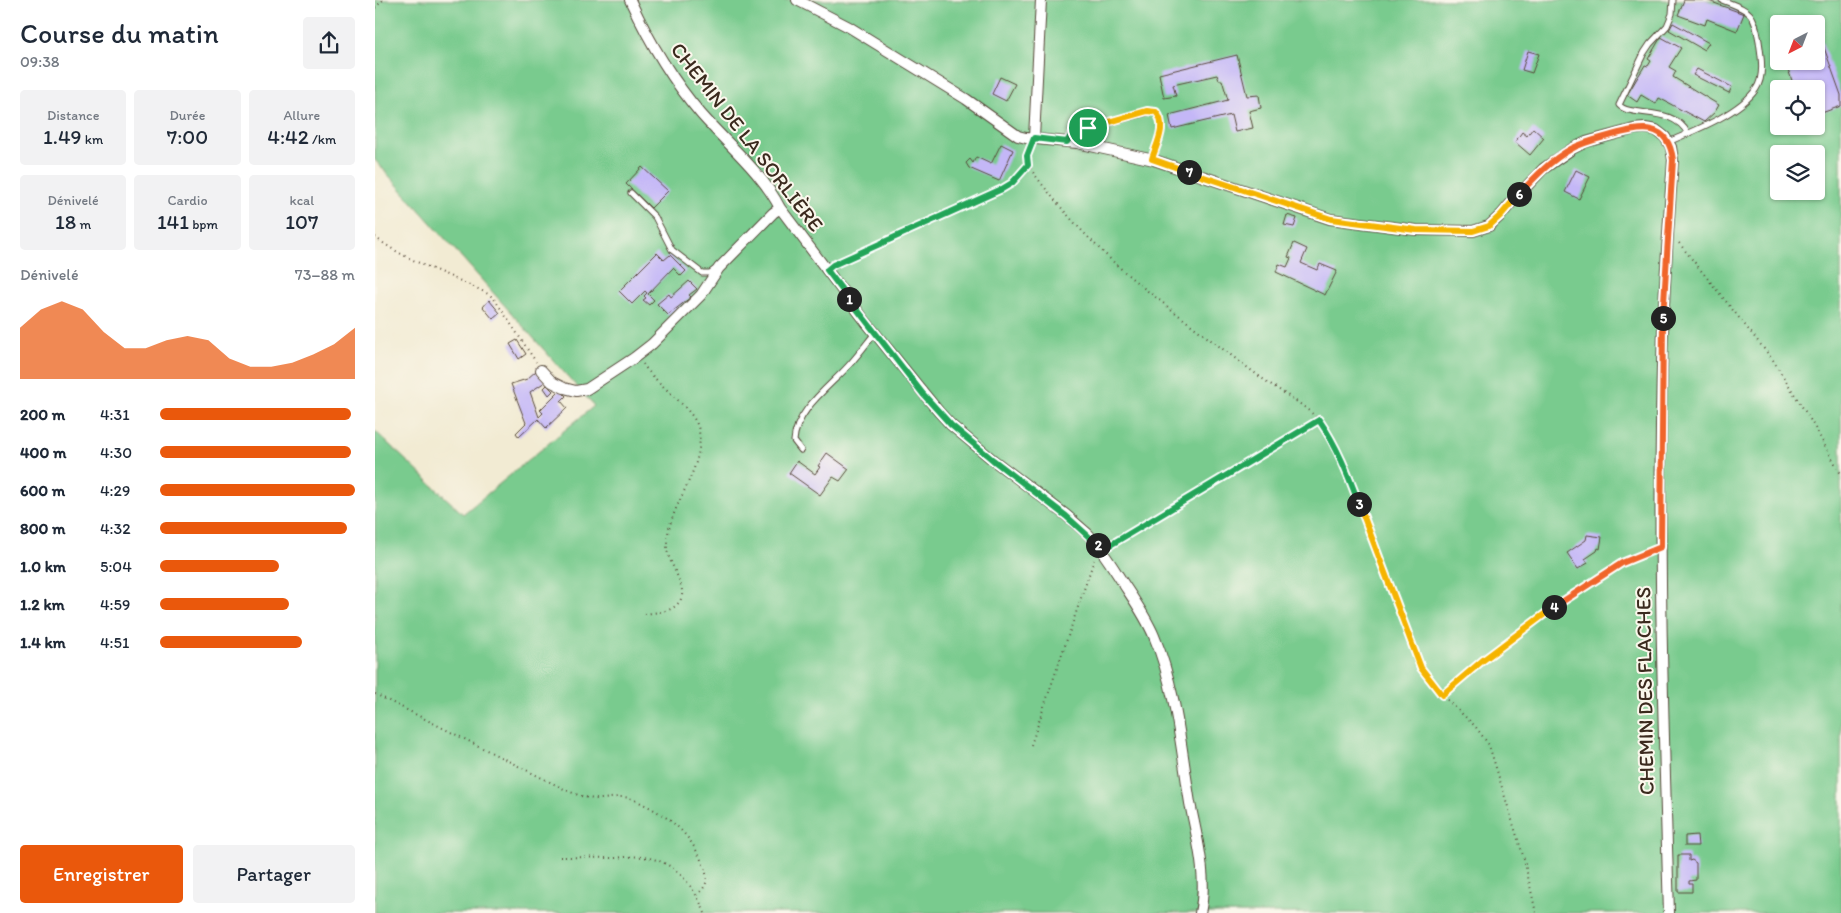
<!DOCTYPE html>
<html lang="fr">
<head>
<meta charset="utf-8">
<style>
  :root { --surface:#fff; --page:#f2f2f3; --text:#1f2937; --muted:#747a83; --accent:#ea580c }
  body { margin:0; font-family:Itim,sans-serif; background:var(--page); color:var(--text); height:100vh; display:flex; flex-direction:column; font-size:19px; white-space:nowrap }
  * { box-sizing:border-box; margin:0 }
  p { font-size:16px; color:var(--muted) }
  .icon { flex:none; width:28px; height:28px; fill:none; stroke:currentColor; stroke-width:2; stroke-linecap:round; stroke-linejoin:round }
  .map { position:relative; flex:1; overflow:hidden }
  .panel { display:flex; flex-direction:column; background:var(--surface); width:375px }
  .panel>* { flex:none }
  .needle { width:32px; rotate:222deg }
  .controls { position:absolute; left:1395px; top:15px; display:grid; gap:10px }
  .controls a { display:grid; place-items:center; width:55px; height:55px; border-radius:5px; background:var(--surface); box-shadow:0 1px 4px #0004; font-size:25px }
  .pin { position:absolute; display:grid; place-items:center; width:42px; height:42px; color:#fff; margin:-21px; border:2px solid #fff; border-radius:50%; box-shadow:0 1px 5px #0007 }
  .km { position:absolute; width:25px; height:25px; margin:-12px; border-radius:50%; background:#222; color:#fff; font-size:14px; line-height:25px; text-align:center }
  .round { display:grid; place-items:center; flex:none; width:52px; height:52px; border-radius:5px; background:var(--page) }
  .headline { display:flex; align-items:center; justify-content:space-between; height:85px; padding:0 20px }
  h1 { font-size:28px; font-weight:600; line-height:38px }
  .figures { display:grid; grid-template-columns:repeat(3,1fr); gap:8px; height:85px; padding:5px 20px }
  .figures div { display:grid; align-content:center; border-radius:5px; background:var(--page); text-align:center }
  .figures b { font-size:21px; font-weight:600 }
  .figures small { font-size:14px; font-weight:400 }
  .figures p { font-size:14px }
  .chart { height:140px; padding:10px 20px }
  .chart p { display:flex; justify-content:space-between }
  .chart svg { width:100%; height:90px; margin-top:5px; fill:var(--accent); opacity:.7 }
  .primary-button { display:flex; gap:10px; margin-top:auto; padding:10px 20px }
  .primary-button a { flex:1; height:58px; border-radius:5px; background:var(--accent); color:#fff; font-size:20px; font-weight:600; line-height:58px; text-align:center }
  .primary-button a+a { background:var(--page); color:var(--text) }
  ul { padding:0 20px; list-style:none; font-size:16px }
  li { display:grid; grid-template-columns:80px 60px 1fr; align-items:center; height:38px }
  li i { height:12px; border-radius:6px; background:var(--accent) }
  main { display:flex; flex:1; min-height:0 }
  .map>svg:first-child { display:block }
  .green { fill:#79cb8e; stroke:#5a7a56; fill-rule:evenodd }
  .building { fill:#c4b7f7 }
  .lines { fill:none; stroke-linecap:round; stroke-linejoin:round }
  .lane-casing { stroke:#564739; stroke-width:7 }
  .street-casing { stroke:#564739; stroke-width:12 }
  .path { stroke:#564739; stroke-width:2; stroke-dasharray:1 4; stroke-linecap:butt }
  .lane { stroke:#fff; stroke-width:5 }
  .street { stroke:#fff; stroke-width:10 }
  .split-1-casing { stroke:#fff; stroke-width:10 }
  .split-2-casing { stroke:#fff; stroke-width:10 }
  .split-3-casing { stroke:#fff; stroke-width:10 }
  .split-4-casing { stroke:#fff; stroke-width:10 }
  .split-5-casing { stroke:#fff; stroke-width:10 }
  .split-6-casing { stroke:#fff; stroke-width:10 }
  .split-7-casing { stroke:#fff; stroke-width:10 }
  .split-8-casing { stroke:#fff; stroke-width:10 }
  .split-1 { stroke:#22a559; stroke-width:6 }
  .split-2 { stroke:#22a559; stroke-width:6 }
  .split-3 { stroke:#22a559; stroke-width:6 }
  .split-4 { stroke:#f5b400; stroke-width:6 }
  .split-5 { stroke:#f0652b; stroke-width:6 }
  .split-6 { stroke:#f0652b; stroke-width:6 }
  .split-7 { stroke:#f5b400; stroke-width:6 }
  .split-8 { stroke:#f5b400; stroke-width:6 }
  .labels { text-anchor:middle; stroke-width:4; stroke-linejoin:round; paint-order:stroke }
  .street-label { font-size:21px; fill:#3b2a1e; stroke:#fbf7ec }
</style>
</head>
<body>
<main>
<section class="panel">
<div class="headline"><div><h1>Course du matin</h1><p>09:38</p></div><a class="round"><svg class="icon" aria-label="share" viewBox="0 0 24 24"><path d="M12 15V3M7 8l5-5 5 5M5 13v7h14v-7"/></svg></a></div>
<div class="figures">
<div><p>Distance</p><b>1.49<small> km</small></b></div>
<div><p>Durée</p><b>7:00</b></div>
<div><p>Allure</p><b>4:42<small> /km</small></b></div>
</div>
<div class="figures">
<div><p>Dénivelé</p><b>18<small> m</small></b></div>
<div><p>Cardio</p><b>141<small> bpm</small></b></div>
<div><p>kcal</p><b>107</b></div>
</div>
<div class="chart"><p><span>Dénivelé</span>73–88 m</p>
<svg viewBox="0 0 160 44" preserveAspectRatio="none"><path d="M0 44V19L10 10L20 6L30 10L40 21L50 29L60 29L70 25L80 23L90 25L100 34L110 38L120 38L130 36L140 32L150 27L160 19V44z"/></svg>
</div>
<ul>
<li><b>200 m</b>4:31<i style="width:98%"></i></li>
<li><b>400 m</b>4:30<i style="width:98%"></i></li>
<li><b>600 m</b>4:29<i style="width:100%"></i></li>
<li><b>800 m</b>4:32<i style="width:96%"></i></li>
<li><b>1.0 km</b>5:04<i style="width:61%"></i></li>
<li><b>1.2 km</b>4:59<i style="width:66%"></i></li>
<li><b>1.4 km</b>4:51<i style="width:73%"></i></li>
</ul>
<div class="primary-button"><a>Enregistrer</a><a>Partager</a></div>
</section>
<div class="map">
<svg width="1466" height="913" viewBox="0 0 1466 913">
  <rect width="100%" height="100%" fill="#fbf7ec"/>
  <filter id="ink" filterUnits="userSpaceOnUse"><feTurbulence type="fractalNoise" baseFrequency=".02" numOctaves="2"/><feDisplacementMap in="SourceGraphic" scale="10" xChannelSelector="R" yChannelSelector="G"/><feConvolveMatrix kernelMatrix="1 2 1 2 8 2 1 2 1" color-interpolation-filters="sRGB"/></filter>
  <filter id="wash" filterUnits="userSpaceOnUse"><feTurbulence type="fractalNoise" baseFrequency=".0096" numOctaves="4" result="noise"/><feDisplacementMap in="SourceGraphic" scale="20" xChannelSelector="R" yChannelSelector="G"/><feGaussianBlur stdDeviation="1.12" result="paint"/><feColorMatrix in="noise" values="0 0 0 0 0 0 0 0 0 0 0 0 0 0 0 0 0 1.4 0 .05"/><feComposite in="paint" operator="in"/></filter>
  <g filter="url(#wash)">
    <rect width="100%" height="100%" fill="#f2ebd3"/>
    <!-- green -->
    <path class="green" d="M0,0H1466V913H0V431L88,514L219,406L0,160ZM1404,24H1441V61H1404ZM1404,89H1441V126H1404ZM1404,154H1441V191H1404Z"/>
    <g id="blocks">
      <!-- building -->
      <path class="building" d="M1309,0H1331L1369,14L1362,31L1332,19L1330,25L1303,15Z
        M1298,23L1334,43L1329,50L1294,30Z
        M1441,31H1443L1466,95V106L1441,115V89H1420L1410,61H1441Z
        M1286,37L1306,48L1294,67L1301,71L1298,77L1344,105L1340,112L1329,122L1284,98L1281,104L1266,95L1262,102L1252,95L1270,65L1273,66L1276,61L1273,59Z
        M1153,51L1164,54L1157,73L1147,70Z
        M862,55L872,96L884,95L886,108L874,111L878,128L860,132L856,115L797,129L794,115L853,100L847,80H844L842,75L798,85L801,96L789,98L784,74Z
        M1322,69L1357,87L1354,93L1318,75Z
        M625,77L640,84L631,101L617,94Z
        M1158,128L1169,138L1155,155L1140,142L1147,132L1152,136Z
        M626,144L638,150L624,181L594,168L591,163L595,159L598,163L601,157L616,164Z
        M267,167L293,191L276,208L251,184Z
        M1201,170L1215,177L1204,199L1190,192Z
        M912,215L922,218L919,227L909,225Z
        M919,243L932,249L926,263L942,270L945,264L962,271L950,295L901,272L904,264L912,267L916,258L913,257Z
        M282,253L289,260L295,255L311,271L306,276L298,268L273,294L279,300L274,305L268,300L271,298L269,296L272,293L270,291L257,304L244,291Z
        M314,281L322,289L314,295L316,297L293,315L282,304L294,294L296,297Z
        M114,300L125,313L118,319L108,307Z
        M142,340L151,354L144,359L135,344Z
        M161,371L170,382L155,392L164,417L168,413L165,410L185,390L191,396L186,401L192,408L171,428L163,419L144,437L141,433L151,423L136,384L152,379Z
        M172,385L178,391L174,395L169,388Z
        M452,453L474,469L465,481L458,477L445,495L414,473L422,461L440,474L445,467L443,466Z
        M1212,535L1227,537L1225,549L1223,548L1222,551L1210,559L1213,563L1203,569L1192,553L1211,540Z
        M1322,835L1323,846H1310V836Z
        M1303,855H1314V861L1317,860L1321,863V880L1314,881V884H1317V892H1303Z"/>
    </g>
  </g>
  <g filter="url(#ink)">
    <use href="#blocks" fill-opacity="0" stroke="#564739" stroke-width="1"/>
    <g class="lines">
      <defs>
        <path id="lane" d="M1298,0L1297,14L1292,26L1275,44L1269,53L1244,105C1255,118 1299,105 1313,134
          M692,142L697,134L713,128L777,111C796,119 781,146 777,159
          M1293,142C1319,131 1365,113 1381,89C1390,76 1386,55 1384,41C1379,10 1374,11 1347,0
          M256,193L280,217L297,250L327,273H335L339,270
          M426,450L419,441C421,409 456,386 475,364C484,354 492,343 500,333"/>
        <path id="street" d="M255,0C274,41 296,79 326,114C353,145 386,171 405,208L491,322L564,412L576,425L618,460L691,515L713,534C727,549 737,566 748,583C759,600 771,617 779,636C801,688 806,748 815,803C822,839 833,877 825,913
          M422,0L474,27L591,99L643,136L651,138L702,143L779,160L955,219L1041,230L1098,231L1114,226L1126,215L1136,203L1168,169L1197,149L1211,142L1259,129L1270,128L1281,130L1290,137L1296,147L1298,160C1294,217 1290,273 1288,330C1282,524 1288,719 1294,913
          M659,138L666,0
          M166,370L177,382L189,388L201,391L212,389L259,358L277,344L326,295L344,268L398,213L405,208"/>
      </defs>
      <!-- lane casing -->
      <use href="#lane" class="lane-casing"/>
      <!-- street casing -->
      <use href="#street" class="street-casing"/>
      <!-- path -->
      <path class="path" d="M0,8L8,0
        M656,149C652,158 652,163 657,171C692,218 733,261 779,296C815,324 851,352 888,379C906,392 927,403 943,419C954,430 961,447 968,461L1046,668L1067,695L1100,726L1114,745L1149,859L1161,913
        M0,237C33,263 78,275 115,295L120,300L161,362
        M1304,243L1398,360L1436,421L1466,474
        M461,263L627,189L637,183L653,165
        M268,364C281,385 321,409 324,431C330,473 290,508 292,548C293,563 312,586 306,599C299,613 282,612 269,614
        M735,545L943,420
        M0,694L191,790C200,794 210,798 220,799C232,800 243,795 254,798C259,799 264,802 268,804C295,817 315,834 327,862C333,877 335,883 322,895
        M1067,695L1107,661L1186,603L1247,563L1275,552
        M656,745L719,560
        M185,857C203,857 222,858 240,858C249,857 258,856 267,857C300,860 318,885 330,913"/>
      <!-- lane -->
      <use href="#lane" class="lane"/>
      <!-- street -->
      <use href="#street" class="street"/>
    </g>
  </g>
  <g class="lines" filter="url(#ink)">
    <defs>
      <path id="split-1" d="M474,299L452,270L458,265L627,189L637,183L653,165L652,156L659,138L692,142L697,134L713,128"/>
      <path id="split-2" d="M474,299L548,394L576,425L618,460L691,516L723,545"/>
      <path id="split-3" d="M723,545L727,550L944,420C962,446 973,474 984,504"/>
      <path id="split-4" d="M984,504L1046,668L1067,695L1107,661L1179,607"/>
      <path id="split-5" d="M1179,607L1247,563L1286,547L1288,318"/>
      <path id="split-6" d="M1144,194C1160,177 1176,160 1196,149C1209,142 1223,139 1237,135C1266,127 1293,121 1298,160L1288,318"/>
      <path id="split-7" d="M814,172L956,219L1041,230L1098,231L1114,226L1126,215L1144,194"/>
      <path id="split-8" d="M713,128L772,111L781,112C793,125 781,145 777,159L814,172"/>
    </defs>
    <!-- split-1 casing -->
    <use href="#split-1" class="split-1-casing"/>
    <!-- split-2 casing -->
    <use href="#split-2" class="split-2-casing"/>
    <!-- split-3 casing -->
    <use href="#split-3" class="split-3-casing"/>
    <!-- split-4 casing -->
    <use href="#split-4" class="split-4-casing"/>
    <!-- split-5 casing -->
    <use href="#split-5" class="split-5-casing"/>
    <!-- split-6 casing -->
    <use href="#split-6" class="split-6-casing"/>
    <!-- split-7 casing -->
    <use href="#split-7" class="split-7-casing"/>
    <!-- split-8 casing -->
    <use href="#split-8" class="split-8-casing"/>
    <!-- split-1 -->
    <use href="#split-1" class="split-1"/>
    <!-- split-2 -->
    <use href="#split-2" class="split-2"/>
    <!-- split-3 -->
    <use href="#split-3" class="split-3"/>
    <!-- split-4 -->
    <use href="#split-4" class="split-4"/>
    <!-- split-5 -->
    <use href="#split-5" class="split-5"/>
    <!-- split-6 -->
    <use href="#split-6" class="split-6"/>
    <!-- split-7 -->
    <use href="#split-7" class="split-7"/>
    <!-- split-8 -->
    <use href="#split-8" class="split-8"/>
  </g>
  <g class="labels">
    <!-- street labels -->
    <g class="street-label">
      <text transform="translate(372 137) rotate(52)" y="7">CHEMIN DE LA SORLIÈRE</text>
      <text transform="translate(1270 691) rotate(-91)" y="7">CHEMIN DES FLACHES</text>
    </g>
  </g>
</svg>
<div class="controls">
<a><svg class="needle" viewBox="-14 -14 28 28"><path d="M0-13l5 13h-10z" fill="#e53935"/><path d="M0 13l5-13h-10z" fill="#747a83"/></svg></a>
<a><svg class="icon" aria-label="locate" viewBox="0 0 24 24"><circle cx="12" cy="12" r="6"/><path d="M12 2v4M12 18v4M2 12h4M18 12h4"/></svg></a>
<a><svg class="icon" aria-label="layers" viewBox="0 0 24 24"><path d="M12 4l9 5-9 5-9-5zM3 14l9 5 9-5"/></svg></a>
</div>
<div class="pin" style="left:713px;top:128px;background:#1e9e55"><svg class="icon" aria-label="arrive" viewBox="0 0 24 24"><path d="M6 21V4h12l-3 4 3 4H6"/></svg></div>
<b class="km" style="left:474px;top:299px">1</b>
<b class="km" style="left:723px;top:545px">2</b>
<b class="km" style="left:984px;top:504px">3</b>
<b class="km" style="left:1179px;top:607px">4</b>
<b class="km" style="left:1288px;top:318px">5</b>
<b class="km" style="left:1144px;top:194px">6</b>
<b class="km" style="left:814px;top:172px">7</b>
</div>
</main>
</body>
</html>
